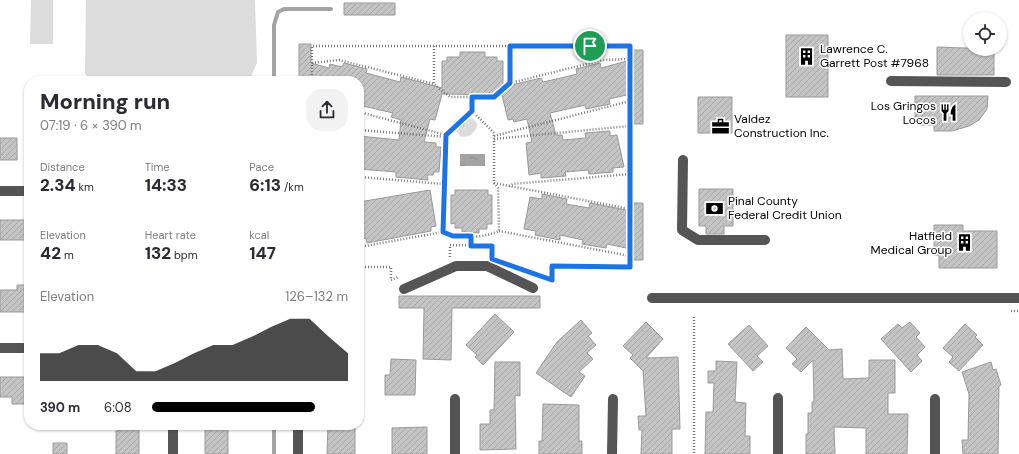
<!DOCTYPE html>
<html lang="en">
<head>
<meta charset="utf-8">
<style>
  :root { --surface:#fff; --page:#f2f2f3; --text:#2b2b33; --muted:#7c7c81; --accent:#000 }
  body { margin:0; font-family:"DM Sans",sans-serif; background:var(--page); color:var(--text); height:100vh; display:flex; flex-direction:column; font-size:15px; white-space:nowrap }
  * { box-sizing:border-box; margin:0 }
  p { font-size:13px; color:var(--muted) }
  .icon { flex:none; width:22px; height:22px; fill:none; stroke:currentColor; stroke-width:2; stroke-linecap:round; stroke-linejoin:round }
  .map { position:relative; flex:1; overflow:hidden }
  .sheet { position:absolute; left:24px; top:76px; width:340px; height:354px; display:flex; flex-direction:column; background:var(--surface); border-radius:16px; box-shadow:0 1px 3px #0004 }
  .sheet>* { flex:none }
  .buttons { position:absolute; left:963px; top:12px; display:grid; gap:8px }
  .buttons a { display:grid; place-items:center; width:44px; height:44px; border-radius:50%; background:var(--surface); box-shadow:0 1px 3px #0004; font-size:20px }
  .pin { position:absolute; display:grid; place-items:center; width:34px; height:34px; color:#fff; margin:-17px; border:2px solid #fff; border-radius:50%; box-shadow:0 1px 4px #0007 }
  .round { display:grid; place-items:center; flex:none; width:42px; height:42px; border-radius:16px; background:var(--page) }
  .head { display:flex; align-items:center; justify-content:space-between; height:68px; padding:0 16px }
  h1 { font-size:22px; font-weight:800; line-height:30px }
  .figures { display:grid; grid-template-columns:repeat(3,1fr); gap:6px; height:68px; padding:4px 16px }
  .figures div { display:grid; align-content:center }
  .figures b { font-size:17px; font-weight:800 }
  .figures small { font-size:11px; font-weight:400 }
  .figures p { font-size:11px }
  .chart { height:112px; padding:8px 16px }
  .chart p { display:flex; justify-content:space-between }
  .chart svg { width:100%; height:72px; margin-top:4px; fill:var(--accent); opacity:.7 }
  ul { padding:0 16px; list-style:none; font-size:13px }
  li { display:grid; grid-template-columns:64px 48px 1fr; align-items:center; height:30px }
  li i { height:10px; border-radius:5px; background:var(--accent) }
  .map>svg:first-child { display:block }
  .park { fill:url(#park-tufts) }
  .garden { fill:#dcdcdc }
  .water { fill:url(#water-ripples) }
  .lines { fill:none; stroke-linecap:round; stroke-linejoin:round }
  .stream { stroke:#a3a3a3; stroke-width:4 }
  .building { fill:url(#building-hatch); stroke:#999 }
  .path { stroke:#777; stroke-width:2.5; stroke-dasharray:1 2; stroke-linecap:butt }
  .minor { stroke:#555; stroke-width:10 }
  .route-casing { stroke:#fff; stroke-width:8 }
  .route { stroke:#1a73e8; stroke-width:5 }
  .labels { text-anchor:middle; stroke-width:3; stroke-linejoin:round; paint-order:stroke }
  .poi-label { font-size:12px; fill:#000; stroke:#fff; text-anchor:start }
</style>
</head>
<body>
<div class="map">
<svg width="1019" height="454" viewBox="0 0 1019 454">
  <defs>
    <pattern id="park-tufts" width="24" height="20" patternUnits="userSpaceOnUse"><rect width="24" height="20" fill="#dcdcdc"/><path d="M3 7l-1-3M5 7V3M7 7l1-3M15 17l-1-3M17 17v-4M19 17l1-3" fill="none" stroke="#bbb"/></pattern>
    <pattern id="water-ripples" width="26" height="14" patternUnits="userSpaceOnUse"><rect width="26" height="14" fill="#a3a3a3"/><path d="M2 4q2-2 4 0t4 0M15 11q2-2 4 0t4 0" fill="none" stroke="#8b8b8b"/></pattern>
    <pattern id="building-hatch" width="6" height="6" patternUnits="userSpaceOnUse"><rect width="6" height="6" fill="#c4c4c4"/><path d="M-1 1l2-2M0 6l6-6M5 7l2-2" fill="none" stroke="#a7a7a7"/></pattern>
  </defs>
  <rect width="100%" height="100%" fill="#fff"/>
  <!-- park -->
  <path class="park" d="M472,118L478,124C474,133 471,137 461,137L456,131L465,120Z"/>
  <!-- garden -->
  <path class="garden" d="M31,0H53V44H30Z
    M86,0H255L257,63L249,81H92L85,74Z"/>
  <!-- water -->
  <path class="water" d="M460,154H485V166H460Z"/>
  <g class="lines">
    <!-- stream -->
    <path class="stream" d="M274,81V25L278,12L284,9H331
      M274,425V454"/>
  </g>
  <!-- building -->
  <path class="building" d="M344,3H395V15H344Z
    M786,35H828V97H786Z
    M299,44H311V63L329,68L330,64L342,67L344,63L367,69L366,73L400,82L401,77L442,88V61H447V57H460V52H485V57H497V61H503V87L541,78L543,82L565,77L577,74L576,69L600,63L601,68L631,60V50H643V124H631V94L609,99L610,104L586,109L585,105L550,113L556,135H562L563,140L586,138L585,133L610,131V136L617,135L624,167L613,168V172L589,174L588,170L565,172L566,176L541,178V173L529,175L526,143L532,142L527,119L514,122L513,119L508,120L502,95L442,94L435,120L430,119L424,142L436,143V147H441L439,172H434L433,175H427L428,180L396,177V172L359,169V136L399,140L401,120L391,117L393,113L359,105V81H299Z
    M937,47L994,49V75H937Z
    M915,96H988L987,109L979,120L969,126L952,131H934V125H920V117H915Z
    M698,97H732V133H698Z
    M0,138H17V160H0Z
    M699,189H733V226H724V234H706V226H699Z
    M430,190L436,226L431,227V231L367,243L366,238L359,240V202Z
    M455,190H488V195H492V224H487V229H479V233L462,232V228H455V223L451,224V195H455Z
    M542,194L567,199L566,204L589,208L590,203L631,211V203H643V260H631V249L607,244L606,248L582,244L583,240L560,235V240L535,235L536,231L524,229L530,197L542,199Z
    M0,220H29V240H0Z
    M934,225H963V231H997V268H939V255H934Z
    M17,285H29V312H0V290H17Z
    M399,296H540V308H452L451,360L423,359L424,308H399Z
    M495,314L514,332L483,365L475,357L477,355L466,345Z
    M581,320L592,333L588,336L596,345L587,353L593,359L579,372L585,376L571,397L536,373L557,342Z
    M646,322L663,339L646,358L678,357L680,429H672V454H641L642,430H639L638,416H646L643,371L630,358L633,355L623,346Z
    M910,322L920,333L916,337L925,347L917,355L922,361L911,372L881,339L898,324L902,328Z
    M965,324L977,335L975,337L983,345L959,371L949,362L953,357L943,348Z
    M749,325L768,346L757,356L763,362L753,371L728,344Z
    M806,327L829,350L842,349L843,379L869,378V360H895V393H888V414H908L907,454H866V428L834,427L835,454H806V434H808V413H812V402H814L813,360L801,372L792,364L797,359L786,348Z
    M391,359L416,360L415,395H385V375H390Z
    M716,361L737,362L735,402L746,403L745,436H750V454H705L706,412H713L714,383H708V371H716Z
    M495,362H520V396L515,395L516,449L480,450V424H490V410H494Z
    M991,362L993,370L996,369L1001,385L999,386L998,454H963L962,440H968L969,394L962,372Z
    M0,377H29V404H12V397H0Z
    M543,404L579,405V441H582V454H539V441H542Z
    M119,425H139V454H116V431H119Z
    M205,425H228V454H205Z
    M328,425H355V454H327Z
    M427,427V454H392V428Z
    M53,443H67V454H53Z"/>
  <g class="lines">
    <!-- path -->
    <path class="path" d="M434,46V84L450,97H494L510,83V46
      M312,63L339,60L434,84
      M312,81V46H631L630,267L552,266V279L528,271
      M510,83L603,60L630,59
      M472,97V111
      M472,111L494,133V183L498,188L499,231C481,239 461,238 443,232L446,135Z
      M359,112L446,135
      M359,130L446,137
      M494,136L630,101
      M494,139L630,126
      M359,177L444,184
      M494,183L630,209
      M509,186L513,184L630,174
      M499,231L630,256
      M471,236V246
      M359,247L443,232
      M450,257V245L492,246V255
      M359,267H391V280L399,277
      M1011,311H1019
      M694,317V454"/>
    <!-- minor -->
    <path class="minor" d="M891,81L1006,82
      M683,160L682,230L698,240H765
      M0,191H29
      M404,289L456,266H487L533,288
      M652,298H1019
      M0,348H29
      M778,398V454
      M173,425V454
      M298,425V454
      M455,454V399
      M612,454L613,399
      M935,454V399"/>
  </g>
  <g class="lines">
    <defs>
      <path id="route" d="M510,46H630V267L552,266V280L492,259V246H471V236H453L443,232L446,135L472,111V97H494L510,83Z"/>
    </defs>
    <!-- route casing -->
    <use href="#route" class="route-casing"/>
    <!-- route -->
    <use href="#route" class="route"/>
  </g>
  <!-- icons -->
  <defs>
    <symbol id="building-bare" viewBox="-9 -9 18 18"><path d="M-4-6H4V6H1V3H-1V6H-4ZM-2.5-4.3h1.7v1.8h-1.7ZM.8-4.3h1.7v1.8H.8ZM-2.5-1h1.7V.8h-1.7ZM.8-1h1.7V.8H.8Z" fill="#000" stroke="#fff" stroke-width="2.5" paint-order="stroke"/></symbol>
    <symbol id="restaurant-bare" viewBox="-9 -9 18 18"><path d="M-5-6h1v4h1v-4h1v4h1v-4h1v5L-1.5 .5V6h-2V.5L-5-1ZM5-6V6H3V1.5H1.5Q1.5-4 5-6Z" fill="#000" stroke="#fff" stroke-width="2.5" paint-order="stroke"/></symbol>
    <symbol id="office-bare" viewBox="-9 -9 18 18"><path d="M-6-3h4V-5.5h4V-3h4V5H-6ZM-1-4.5V-3h2v-1.5ZM-6 0V1H6V0Z" fill="#000" stroke="#fff" stroke-width="2.5" paint-order="stroke"/></symbol>
    <symbol id="bank-bare" viewBox="-9 -9 18 18"><path d="M-6-4H6V4H-6ZM0-2.3a2.3 2.3 0 1 0 0 4.6a2.3 2.3 0 1 0 0-4.6Z" fill="#000" stroke="#fff" stroke-width="2.5" paint-order="stroke"/></symbol>
  </defs>
  <g fill-rule="evenodd">
    <use href="#building-bare" x="794" y="44" width="25" height="25"/>
    <use href="#restaurant-bare" x="936" y="100" width="25" height="25"/>
    <use href="#office-bare" x="708" y="114" width="25" height="25"/>
    <use href="#bank-bare" x="702" y="196" width="25" height="25"/>
    <use href="#building-bare" x="952" y="230" width="25" height="25"/>
  </g>
  <g class="labels">
    <!-- poi labels -->
    <g class="poi-label">
      <text x="820" y="53">Lawrence C.<tspan x="820" dy="14">Garrett Post #7968</tspan></text>
      <text x="936" y="110" text-anchor="end">Los Gringos<tspan x="936" dy="14">Locos</tspan></text>
      <text x="734" y="123">Valdez<tspan x="734" dy="14">Construction Inc.</tspan></text>
      <text x="728" y="205">Pinal County<tspan x="728" dy="14">Federal Credit Union</tspan></text>
      <text x="952" y="240" text-anchor="end">Hatfield<tspan x="952" dy="14">Medical Group</tspan></text>
    </g>
  </g>
</svg>
<div class="buttons">
<a><svg class="icon" aria-label="locate" viewBox="0 0 24 24"><circle cx="12" cy="12" r="6"/><path d="M12 2v4M12 18v4M2 12h4M18 12h4"/></svg></a>
</div>
<div class="pin" style="left:590px;top:46px;background:#1e9e55"><svg class="icon" aria-label="arrive" viewBox="0 0 24 24"><path d="M6 21V4h12l-3 4 3 4H6"/></svg></div>
<section class="sheet">
<div class="head"><div><h1>Morning run</h1><p>07:19 · 6 × 390 m</p></div><a class="round"><svg class="icon" aria-label="share" viewBox="0 0 24 24"><path d="M12 15V3M7 8l5-5 5 5M5 13v7h14v-7"/></svg></a></div>
<div class="figures">
<div><p>Distance</p><b>2.34<small> km</small></b></div>
<div><p>Time</p><b>14:33</b></div>
<div><p>Pace</p><b>6:13<small> /km</small></b></div>
</div>
<div class="figures">
<div><p>Elevation</p><b>42<small> m</small></b></div>
<div><p>Heart rate</p><b>132<small> bpm</small></b></div>
<div><p>kcal</p><b>147</b></div>
</div>
<div class="chart"><p><span>Elevation</span>126–132 m</p>
<svg viewBox="0 0 160 44" preserveAspectRatio="none"><path d="M0 44V27L10 27L20 22L30 22L40 27L50 38L60 38L70 33L80 27L90 22L100 22L110 17L120 11L130 6L140 6L150 17L160 27V44z"/></svg>
</div>
<ul>
<li><b>390 m</b>6:08<i style="width:83%"></i></li>
</ul>
</section>
</div>
</body>
</html>
